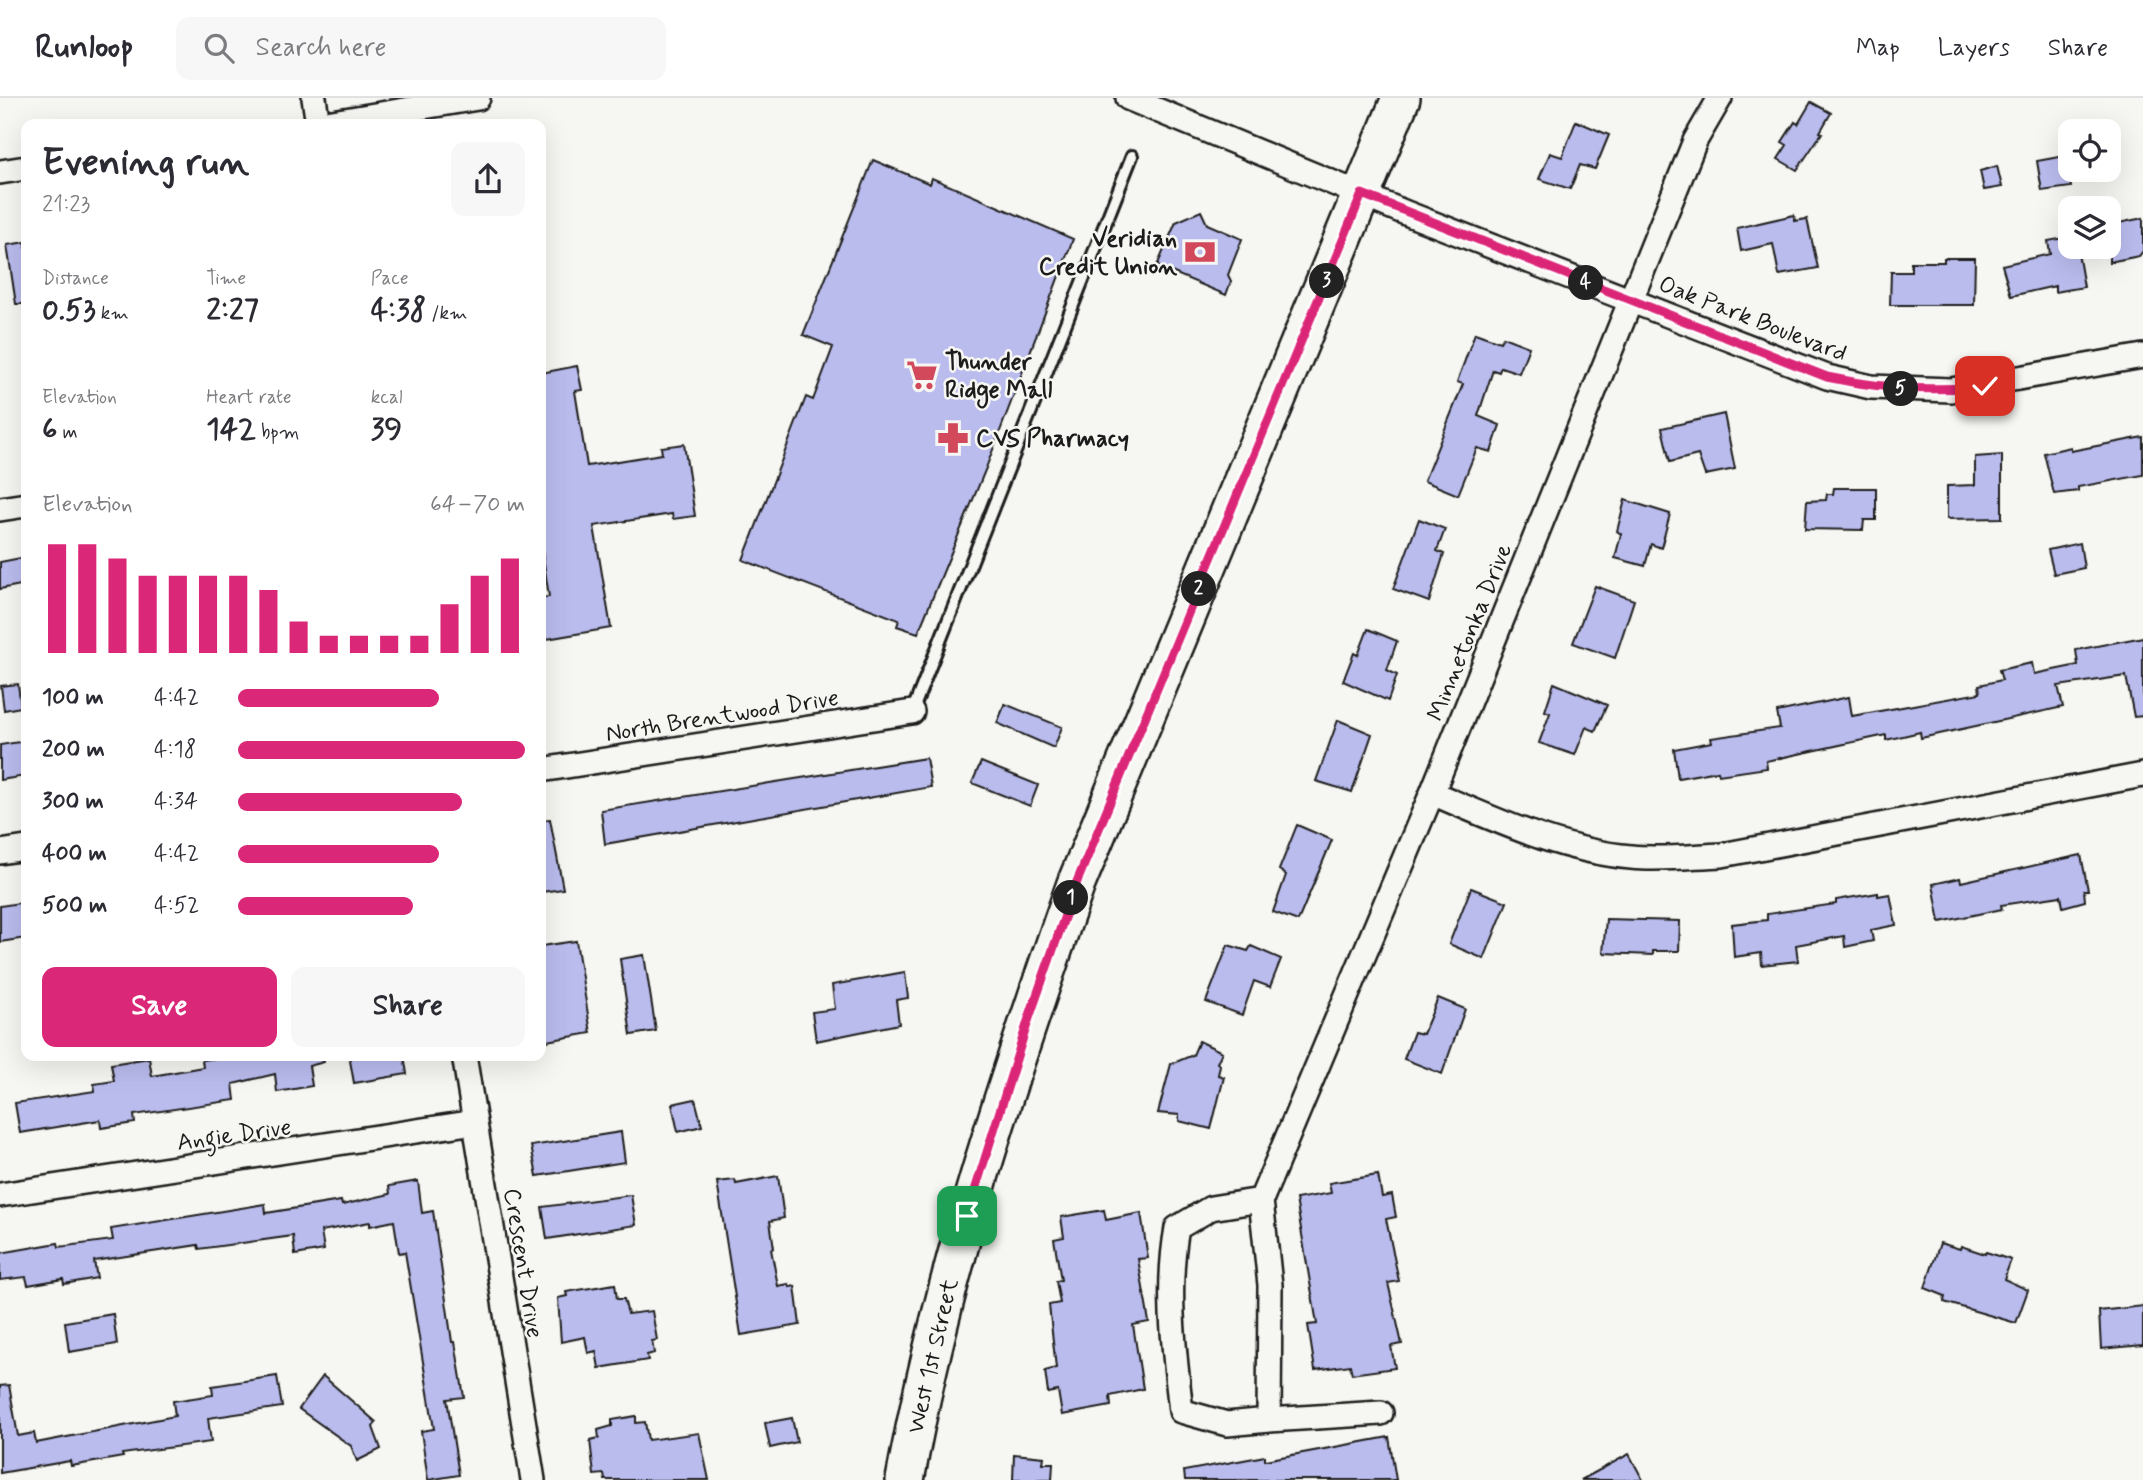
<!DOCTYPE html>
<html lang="en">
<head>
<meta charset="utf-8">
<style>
  :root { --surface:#fff; --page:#f7f7f7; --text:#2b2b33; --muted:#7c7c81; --line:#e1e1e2; --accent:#db2777 }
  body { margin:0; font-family:Mynerve,sans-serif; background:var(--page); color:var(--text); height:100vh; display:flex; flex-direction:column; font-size:26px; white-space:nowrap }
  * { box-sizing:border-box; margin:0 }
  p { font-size:23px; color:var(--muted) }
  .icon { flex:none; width:38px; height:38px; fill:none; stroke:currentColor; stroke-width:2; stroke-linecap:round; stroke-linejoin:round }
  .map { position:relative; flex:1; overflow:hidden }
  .side { position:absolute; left:21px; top:21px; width:525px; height:942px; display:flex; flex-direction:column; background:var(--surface); border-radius:14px; box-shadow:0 7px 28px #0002 }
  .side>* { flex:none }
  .tools { position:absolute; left:2058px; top:21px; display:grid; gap:14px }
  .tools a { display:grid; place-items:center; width:63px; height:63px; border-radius:14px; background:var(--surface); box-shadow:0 7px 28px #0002; font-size:35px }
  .pin { position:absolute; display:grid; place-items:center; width:60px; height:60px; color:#fff; margin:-30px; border-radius:14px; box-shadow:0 4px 10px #0006 }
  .km { position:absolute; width:35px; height:35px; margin:-18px; border-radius:50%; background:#222; color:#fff; font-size:19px; line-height:35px; text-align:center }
  .round { display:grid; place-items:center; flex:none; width:74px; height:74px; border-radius:14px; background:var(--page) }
  .headline { display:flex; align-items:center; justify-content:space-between; height:119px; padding:0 21px }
  h1 { font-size:38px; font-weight:700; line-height:52px }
  .metrics { display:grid; grid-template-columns:repeat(3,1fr); gap:10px; height:119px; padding:7px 21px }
  .metrics div { display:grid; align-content:center }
  .metrics b { font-size:30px; font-weight:700 }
  .metrics small { font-size:19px; font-weight:400 }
  .metrics p { font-size:19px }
  .chart { height:196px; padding:14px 21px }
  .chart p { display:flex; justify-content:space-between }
  .chart svg { width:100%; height:126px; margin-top:7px; stroke:var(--accent); stroke-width:6 }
  .action { display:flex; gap:14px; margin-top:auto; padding:14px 21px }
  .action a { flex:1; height:80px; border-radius:14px; background:var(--accent); color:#fff; font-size:28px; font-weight:700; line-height:80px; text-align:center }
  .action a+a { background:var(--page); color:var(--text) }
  ul { padding:0 21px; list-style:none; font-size:23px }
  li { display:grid; grid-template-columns:112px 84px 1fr; align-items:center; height:52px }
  li i { height:18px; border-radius:9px; background:var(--accent) }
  header { display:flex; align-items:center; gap:42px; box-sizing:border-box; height:98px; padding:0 35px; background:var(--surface); border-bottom:2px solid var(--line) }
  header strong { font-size:33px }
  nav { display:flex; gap:38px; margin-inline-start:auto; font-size:24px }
  .search { width:490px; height:63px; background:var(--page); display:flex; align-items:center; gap:18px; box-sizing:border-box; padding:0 24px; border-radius:14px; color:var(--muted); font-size:26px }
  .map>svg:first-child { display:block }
  .building { fill:#babcee; stroke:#1c1c1c; stroke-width:2 }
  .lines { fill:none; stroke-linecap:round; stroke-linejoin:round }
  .lane-casing { stroke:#1c1c1c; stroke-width:16 }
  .street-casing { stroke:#1c1c1c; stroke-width:28 }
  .primary-casing { stroke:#1c1c1c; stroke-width:42 }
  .lane { stroke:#f6f6f2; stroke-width:10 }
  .street { stroke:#f6f6f2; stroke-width:23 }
  .primary { stroke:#f6f6f2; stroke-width:37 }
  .route-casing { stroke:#fff; stroke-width:14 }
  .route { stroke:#db2777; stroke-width:9 }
  .labels { text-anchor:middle; stroke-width:5; stroke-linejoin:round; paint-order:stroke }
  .poi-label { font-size:24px; font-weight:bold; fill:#1c1c1c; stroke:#f6f6f2; text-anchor:start }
  .street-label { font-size:24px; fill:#1c1c1c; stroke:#f6f6f2 }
</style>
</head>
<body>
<header>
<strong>Runloop</strong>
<div class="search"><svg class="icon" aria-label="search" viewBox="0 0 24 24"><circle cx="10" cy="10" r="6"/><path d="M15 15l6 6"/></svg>Search here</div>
<nav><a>Map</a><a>Layers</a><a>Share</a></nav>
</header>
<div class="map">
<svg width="2143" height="1382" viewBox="0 0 2143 1382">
  <rect width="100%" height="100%" fill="#f6f6f2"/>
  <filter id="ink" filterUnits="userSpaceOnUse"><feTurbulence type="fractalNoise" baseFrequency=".0143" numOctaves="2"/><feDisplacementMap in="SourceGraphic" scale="14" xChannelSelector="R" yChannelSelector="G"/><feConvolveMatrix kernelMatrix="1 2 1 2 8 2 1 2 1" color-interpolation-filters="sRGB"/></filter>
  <g filter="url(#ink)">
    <!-- building -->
    <path class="building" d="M1811,4L1831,15L1820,34L1822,35L1797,72L1778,61L1787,47L1782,44L1795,24L1798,26Z
      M1576,23L1609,37L1595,71L1580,67L1570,91L1539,81L1550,55L1562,59Z
      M2065,58L2071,89L2042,93L2037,63Z
      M873,62L930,86L932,80L1073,141L986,370L918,535L897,528L899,522L743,462L806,299L813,302L833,249L803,237Z
      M1997,68L2002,89L1984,92L1980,73Z
      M1201,113L1207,126L1242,141L1228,177L1231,183L1226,197L1157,168L1176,124Z
      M1794,117L1795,123L1807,121L1818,170L1779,177L1773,146L1741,153L1737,130Z
      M2143,120V153L2139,158L2109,164V127Z
      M2070,139V149H2077L2084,189L2055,194V188L2011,198L2002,167L2050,156L2048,143Z
      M26,144V206H16L7,147Z
      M1944,160H1975L1974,207H1890L1891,174H1911V164H1944Z
      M1475,235L1500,244L1503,239L1529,249L1519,275L1501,269L1499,274L1493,272L1478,318L1500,327L1491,354L1477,350L1458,397L1424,383L1463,286L1457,284Z
      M577,268L582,292L575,293L587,368L662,356L661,349L684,346L695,418L673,421L672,416L594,428L611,530L541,542V500L549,499L541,445V275Z
      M1724,316L1735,371L1705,377L1698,357L1670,364L1662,330Z
      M2143,339V377L2078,389V393L2054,396L2044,355L2071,349V353Z
      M2002,357V420L1947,421V388L1975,387V359Z
      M1834,390H1876V422H1864L1863,432L1805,431L1807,403L1826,402L1827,396H1833Z
      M1625,402L1670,416L1661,450L1651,446L1645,468L1615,460L1621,436L1617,433Z
      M1419,421L1445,431L1437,453L1444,456L1429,504L1393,491Z
      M2080,445L2084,470L2054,476L2048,452Z
      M26,459V486L0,491V464Z
      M1595,488L1634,502L1615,560L1573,545Z
      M1368,531L1397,543L1387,572L1397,577L1388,603L1343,583L1354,555L1358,557Z
      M2143,539V618L2134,619L2126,578L2058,588L2063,609L1921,640L1920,634L1886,642V637L1766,663L1767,670L1719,677L1718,673L1678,680L1674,651L1712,644L1711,640L1780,630L1777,614L1849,599L1852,618L1980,595L1979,587L2002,582L1999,572L2032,565L2034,576L2078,567L2076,552Z
      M1554,585L1607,607L1595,633L1586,629L1575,657L1539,645L1550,615L1545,613Z
      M18,586L21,609L4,612L1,588Z
      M1005,606L1062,629L1054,650L997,625Z
      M1338,622L1372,636L1352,694L1316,683Z
      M26,643V678L0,682V647Z
      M926,660L931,689L605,746L601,712Z
      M981,664L1038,687L1030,708L972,685Z
      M550,721L563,791L541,794V722Z
      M1297,727L1332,742L1298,823L1273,814L1286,777L1279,772Z
      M2081,757L2088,792H2084L2085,803L2063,809L2061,798L2001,807L2002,811L1940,824L1933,786L1960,780L1961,784Z
      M1471,790L1507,804L1484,861L1449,846Z
      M1878,795V798L1890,796L1896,827L1871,832L1873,843L1845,849L1844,838L1796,847L1798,863L1762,867L1761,855L1734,859L1732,826L1767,822V816L1836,806V802Z
      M26,804V840L0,844V808Z
      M1606,821L1680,823L1679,853H1653V857L1603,855Z
      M576,843L591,935L541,944V848Z
      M1228,847L1248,853L1251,848L1281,861L1270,889L1254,883L1242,917L1206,904Z
      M644,857L656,933L631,937L620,861Z
      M905,874L908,900L896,902L899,926L816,943L812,914L835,911L832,887Z
      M1438,900L1465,911L1442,976L1404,961L1414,934L1423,936Z
      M1199,943L1222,954L1217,965L1220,967L1218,977L1224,979L1211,1031L1179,1023V1017L1158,1015L1171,966L1193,957Z
      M242,957H323L324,964L309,968L312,988L277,994L275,976L233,986L235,1002L134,1017L135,1025L101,1030L100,1022L20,1035L15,1005L95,993L94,986L114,983L111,966L149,960L152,978L203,969L202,962Z
      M349,957H404L407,976L354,985Z
      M695,1001L702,1028L678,1034L672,1006Z
      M621,1034L625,1064L537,1078L531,1048Z
      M1378,1077L1382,1099L1392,1097L1396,1119L1386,1121L1399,1183L1388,1185L1402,1246L1391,1248L1395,1270L1352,1276L1350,1267L1315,1272L1308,1227L1317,1226L1296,1101L1331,1095L1329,1085Z
      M778,1078L784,1120L770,1123L774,1150L771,1151L778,1188L789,1186L790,1189L795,1188L800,1227L741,1237L717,1084L735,1082L736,1086Z
      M418,1083L422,1115L433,1113L452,1244H455L464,1299L447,1301L459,1377L428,1382L421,1333L434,1331L405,1154L399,1155L394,1123L370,1128V1124L321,1133L324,1152L295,1157L293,1138L199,1151L198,1147L94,1163L97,1180L64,1186L63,1181L28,1187L26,1179L0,1182V1155L58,1145L59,1149L113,1142L111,1131L265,1106L266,1115L341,1103L342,1107L390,1096L389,1088Z
      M631,1097L636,1127L547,1141L542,1109Z
      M1104,1112L1106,1122L1141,1115L1148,1160L1138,1161L1149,1224L1133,1227L1143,1291L1110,1298L1111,1308L1062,1317L1058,1293L1048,1295L1045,1273L1056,1270L1049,1207L1060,1205L1056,1183L1061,1182L1054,1141L1064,1139L1061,1119Z
      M1940,1145L1960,1151L1961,1148L1985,1156L1986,1154L2011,1162L2004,1181L2028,1192L2016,1225L1944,1204L1945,1198L1925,1190Z
      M615,1186L617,1201H624L628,1216L652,1213L657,1242L652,1243L654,1255L647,1257L648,1262L599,1270L596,1253L588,1255L585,1239L561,1244L558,1200L567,1198L566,1194Z
      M2143,1208V1247L2101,1251L2099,1213Z
      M113,1216L117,1246L69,1254L65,1224Z
      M277,1278L282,1309L208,1320L211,1344L122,1356L123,1359L71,1368L70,1363L0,1375V1288L9,1287L18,1338L34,1335L36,1345L175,1318L173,1303L213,1297L212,1288Z
      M323,1278L376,1324L373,1329L381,1351L357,1363L351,1348L299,1311Z
      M636,1318V1325L645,1324L648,1342L699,1335L709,1382H605L604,1376L594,1377L590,1342L599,1340L598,1332L612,1328V1322Z
      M792,1320L797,1344L770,1350L765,1325Z
      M1389,1339L1396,1382H1185L1184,1373L1265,1358V1362Z
      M1014,1356L1044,1359L1043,1365H1053L1052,1382H1013Z
      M1629,1356L1643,1382H1581Z"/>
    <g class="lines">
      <defs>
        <path id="lane" d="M912,614L1132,58"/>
        <path id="street" d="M314,0L318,26
          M1128,0L1406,115L1827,279L1871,289L1951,292L2143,258
          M320,26L478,0
          M0,74L26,70
          M0,411L26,407
          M541,672L912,614
          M1432,695C1496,722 1561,753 1631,759C1661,762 1693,758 1722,757L2143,677
          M0,754L26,750
          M464,957L533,1382
          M0,1097L475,1024
          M1261,1102L1211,1110L1177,1130C1166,1191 1174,1252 1181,1313L1227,1326L1269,1322L1270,1187L1261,1102L1432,695L1695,43L1720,0
          M1269,1322L1381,1315"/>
        <path id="primary" d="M905,1382C942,1178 1007,982 1076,786L1401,0"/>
      </defs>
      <!-- lane casing -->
      <use href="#lane" class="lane-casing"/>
      <!-- street casing -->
      <use href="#street" class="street-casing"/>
      <!-- primary casing -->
      <use href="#primary" class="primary-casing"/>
      <!-- lane -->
      <use href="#lane" class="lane"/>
      <!-- street -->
      <use href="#street" class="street"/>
      <!-- primary -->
      <use href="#primary" class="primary"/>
    </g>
  </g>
  <g class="lines" filter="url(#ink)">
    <defs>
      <path id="route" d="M967,1118L1029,920L1076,786L1362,96L1827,279C1881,291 1931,294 1985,288"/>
    </defs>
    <!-- route casing -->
    <use href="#route" class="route-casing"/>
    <!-- route -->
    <use href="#route" class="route"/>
  </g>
  <!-- icons -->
  <defs>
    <symbol id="bank-bare" viewBox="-9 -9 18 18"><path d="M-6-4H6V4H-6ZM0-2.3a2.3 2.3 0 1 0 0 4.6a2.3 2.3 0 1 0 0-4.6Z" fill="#d1495b" stroke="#f6f6f2" stroke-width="2.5" paint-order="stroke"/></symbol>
    <symbol id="supermarket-bare" viewBox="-9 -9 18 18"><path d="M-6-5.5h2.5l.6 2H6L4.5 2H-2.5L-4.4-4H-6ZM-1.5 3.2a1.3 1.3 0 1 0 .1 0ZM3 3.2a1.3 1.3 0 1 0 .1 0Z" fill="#d1495b" stroke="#f6f6f2" stroke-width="2.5" paint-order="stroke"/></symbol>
    <symbol id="pharmacy-bare" viewBox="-9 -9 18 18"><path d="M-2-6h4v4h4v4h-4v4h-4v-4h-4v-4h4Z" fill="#d1495b" stroke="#f6f6f2" stroke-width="2.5" paint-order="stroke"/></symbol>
  </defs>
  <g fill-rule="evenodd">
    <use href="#bank-bare" x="1178" y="132" width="44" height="44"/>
    <use href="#supermarket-bare" x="900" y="255" width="44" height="44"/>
    <use href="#pharmacy-bare" x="931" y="318" width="44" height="44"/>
  </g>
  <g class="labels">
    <!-- poi labels -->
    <g class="poi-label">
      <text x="1177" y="148" text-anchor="end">Veridian<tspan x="1177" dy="28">Credit Union</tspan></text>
      <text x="945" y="271">Thunder<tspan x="945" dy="28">Ridge Mall</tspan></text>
      <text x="976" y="348">CVS Pharmacy</text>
    </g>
    <!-- street labels -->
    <g class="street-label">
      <text transform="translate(1753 220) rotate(21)" y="8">Oak Park Boulevard</text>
      <text transform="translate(1469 534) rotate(-68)" y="8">Minnetonka Drive</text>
      <text transform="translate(722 617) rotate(-9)" y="8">North Brentwood Drive</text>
      <text transform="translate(234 1036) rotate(-8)" y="8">Angie Drive</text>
      <text transform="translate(524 1165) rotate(81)" y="8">Crescent Drive</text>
      <text transform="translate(932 1258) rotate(-77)" y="8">West 1st Street</text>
    </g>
  </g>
</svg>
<div class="tools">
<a><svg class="icon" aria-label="locate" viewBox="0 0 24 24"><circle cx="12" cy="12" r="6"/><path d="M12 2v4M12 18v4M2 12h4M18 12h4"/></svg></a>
<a><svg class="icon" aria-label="layers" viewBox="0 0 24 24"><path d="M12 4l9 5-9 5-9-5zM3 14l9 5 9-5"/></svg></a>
</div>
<div class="pin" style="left:967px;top:1118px;background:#1e9e55"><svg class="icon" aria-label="arrive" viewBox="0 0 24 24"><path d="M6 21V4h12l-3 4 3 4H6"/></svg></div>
<div class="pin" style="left:1985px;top:288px;background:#d93025"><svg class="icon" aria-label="check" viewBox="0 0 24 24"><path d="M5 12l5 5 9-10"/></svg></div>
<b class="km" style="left:1071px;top:800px">1</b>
<b class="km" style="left:1199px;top:491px">2</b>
<b class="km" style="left:1327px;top:183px">3</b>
<b class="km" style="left:1586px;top:185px">4</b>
<b class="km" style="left:1901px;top:291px">5</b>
<section class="side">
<div class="headline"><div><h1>Evening run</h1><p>21:23</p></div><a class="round"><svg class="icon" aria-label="share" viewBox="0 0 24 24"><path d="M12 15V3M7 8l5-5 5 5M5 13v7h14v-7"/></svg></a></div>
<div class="metrics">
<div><p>Distance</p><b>0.53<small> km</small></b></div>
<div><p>Time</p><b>2:27</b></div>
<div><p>Pace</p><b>4:38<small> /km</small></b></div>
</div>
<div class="metrics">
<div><p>Elevation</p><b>6<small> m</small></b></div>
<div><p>Heart rate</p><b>142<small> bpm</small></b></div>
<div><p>kcal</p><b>39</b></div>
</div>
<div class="chart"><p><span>Elevation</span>64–70 m</p>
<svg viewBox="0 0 160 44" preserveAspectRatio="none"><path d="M5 44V6M15 44V6M25 44V11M35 44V17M45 44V17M55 44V17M65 44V17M75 44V22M85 44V33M95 44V38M105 44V38M115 44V38M125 44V38M135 44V27M145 44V17M155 44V11"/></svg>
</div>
<ul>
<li><b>100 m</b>4:42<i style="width:70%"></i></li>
<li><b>200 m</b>4:18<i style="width:100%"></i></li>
<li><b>300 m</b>4:34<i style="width:78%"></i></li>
<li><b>400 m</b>4:42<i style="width:70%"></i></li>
<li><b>500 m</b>4:52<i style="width:61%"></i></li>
</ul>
<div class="action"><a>Save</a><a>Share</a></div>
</section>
</div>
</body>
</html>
